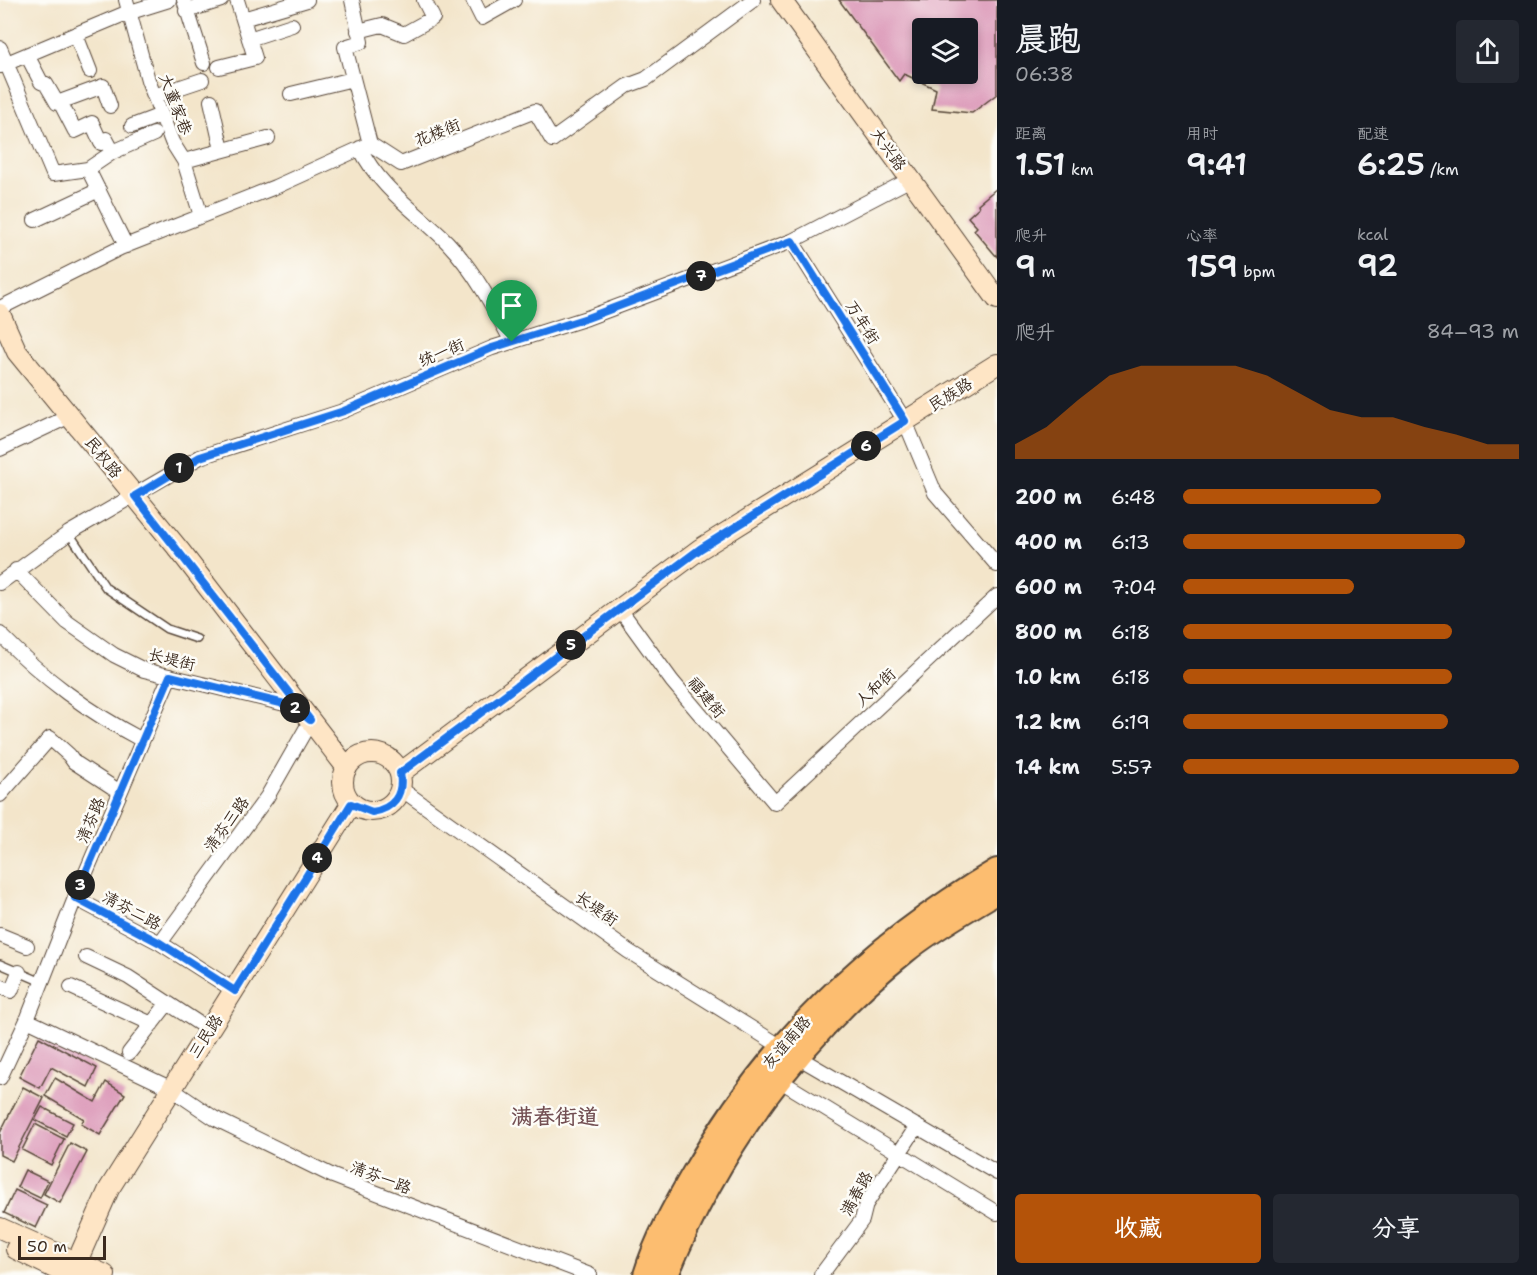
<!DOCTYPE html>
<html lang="zh">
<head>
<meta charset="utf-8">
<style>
  :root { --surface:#171b24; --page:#242831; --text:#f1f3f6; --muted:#9ea1a6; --accent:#b45309 }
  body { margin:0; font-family:"Shantell Sans","LXGW WenKai TC",sans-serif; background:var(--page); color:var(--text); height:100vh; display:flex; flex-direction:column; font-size:22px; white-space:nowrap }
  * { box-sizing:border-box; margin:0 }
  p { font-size:20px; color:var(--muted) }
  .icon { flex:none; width:33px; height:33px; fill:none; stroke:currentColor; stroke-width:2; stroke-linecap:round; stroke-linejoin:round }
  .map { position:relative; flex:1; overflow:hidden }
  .details { display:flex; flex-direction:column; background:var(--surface); width:540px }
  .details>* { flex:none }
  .controls { position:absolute; left:912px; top:18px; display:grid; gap:12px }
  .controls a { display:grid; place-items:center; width:66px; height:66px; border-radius:6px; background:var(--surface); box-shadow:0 3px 9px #0003; font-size:30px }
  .scale { position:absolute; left:18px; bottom:15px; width:88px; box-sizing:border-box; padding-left:6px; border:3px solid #3b2a1e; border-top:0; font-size:16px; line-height:21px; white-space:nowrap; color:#3b2a1e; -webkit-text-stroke:4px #fdfcf7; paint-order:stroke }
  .pin { position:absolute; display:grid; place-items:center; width:51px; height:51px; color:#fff; margin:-62px -26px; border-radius:50% 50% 50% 0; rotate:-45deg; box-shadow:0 0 6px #0007 }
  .pin .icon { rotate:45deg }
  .km { position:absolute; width:30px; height:30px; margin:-15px; border-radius:50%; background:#222; color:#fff; font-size:16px; line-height:30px; text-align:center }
  .round { display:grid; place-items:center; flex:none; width:63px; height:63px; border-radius:6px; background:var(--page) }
  .headline { display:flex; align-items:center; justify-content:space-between; height:102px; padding:0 18px }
  h1 { font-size:33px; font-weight:600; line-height:45px }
  .stats { display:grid; grid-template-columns:repeat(3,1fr); gap:9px; height:102px; padding:6px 18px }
  .stats div { display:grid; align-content:center }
  .stats b { font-size:30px; font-weight:600 }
  .stats small { font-size:16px; font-weight:400 }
  .stats p { font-size:16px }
  .chart { height:168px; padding:12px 18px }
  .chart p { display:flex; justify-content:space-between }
  .chart svg { width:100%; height:108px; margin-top:6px; fill:var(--accent); opacity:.7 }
  .button { display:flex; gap:12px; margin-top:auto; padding:12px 18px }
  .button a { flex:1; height:69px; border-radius:6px; background:var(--accent); color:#fff; font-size:24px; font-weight:600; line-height:69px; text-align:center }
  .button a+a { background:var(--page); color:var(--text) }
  ul { padding:0 18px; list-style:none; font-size:20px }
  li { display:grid; grid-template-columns:96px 72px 1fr; align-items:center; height:45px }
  li i { height:15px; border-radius:8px; background:var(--accent) }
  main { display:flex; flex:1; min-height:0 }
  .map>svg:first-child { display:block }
  .building { fill:#da94b6; fill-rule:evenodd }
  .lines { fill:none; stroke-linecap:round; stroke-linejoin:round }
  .lane-casing { stroke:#574638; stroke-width:10 }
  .street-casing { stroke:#574638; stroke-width:16 }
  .secondary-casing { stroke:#574638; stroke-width:22 }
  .primary-casing { stroke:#574638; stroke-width:26 }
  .lane { stroke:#fff; stroke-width:7 }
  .street { stroke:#fff; stroke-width:14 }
  .secondary { stroke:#fee5c5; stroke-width:20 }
  .primary { stroke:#fcbd6f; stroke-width:22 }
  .route-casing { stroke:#fff; stroke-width:12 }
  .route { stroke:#1a73e8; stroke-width:8 }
  .labels { text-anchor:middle; stroke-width:5; stroke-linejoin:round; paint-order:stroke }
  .street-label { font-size:16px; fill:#3b2a1e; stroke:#fdfcf7 }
  .district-label { font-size:22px; font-weight:bold; fill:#734f53; stroke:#fdfcf7 }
</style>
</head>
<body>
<main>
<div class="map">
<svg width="997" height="1275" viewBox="0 0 997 1275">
  <rect width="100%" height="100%" fill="#fdfcf7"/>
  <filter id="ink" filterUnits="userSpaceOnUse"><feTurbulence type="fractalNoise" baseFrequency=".0167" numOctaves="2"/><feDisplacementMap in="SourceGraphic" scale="12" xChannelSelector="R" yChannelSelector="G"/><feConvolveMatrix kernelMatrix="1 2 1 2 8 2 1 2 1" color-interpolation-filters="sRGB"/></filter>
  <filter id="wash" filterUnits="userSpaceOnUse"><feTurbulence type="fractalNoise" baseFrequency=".008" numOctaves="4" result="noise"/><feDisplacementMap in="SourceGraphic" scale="24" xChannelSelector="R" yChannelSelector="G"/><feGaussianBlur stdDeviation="1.35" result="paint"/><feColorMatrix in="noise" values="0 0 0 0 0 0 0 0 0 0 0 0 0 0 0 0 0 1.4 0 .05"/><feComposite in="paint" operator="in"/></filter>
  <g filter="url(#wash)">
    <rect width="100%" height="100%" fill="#f3e5ca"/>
    <g id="blocks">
      <!-- building -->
      <path class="building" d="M839,0H997V94L972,113L932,109L936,89L904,74L899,81ZM922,28H968V74H922Z
        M997,188V257L974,230L977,227L968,217L979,207L978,204Z
        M39,1037L97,1068L88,1087L51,1067L40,1088L19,1077Z
        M55,1078L95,1102L106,1082L125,1094L100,1135L81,1124L84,1119L45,1096Z
        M23,1087L44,1098L12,1161L0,1155V1133Z
        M42,1107L73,1123L66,1136L35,1120Z
        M35,1124L64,1139L51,1165L22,1150Z
        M70,1143L87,1152L60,1203L44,1194Z
        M25,1170L48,1181L40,1198L17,1187Z
        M15,1190L47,1205L36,1228L4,1213Z"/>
    </g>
  </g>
  <g filter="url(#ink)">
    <use href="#blocks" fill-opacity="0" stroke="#574638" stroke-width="1.5"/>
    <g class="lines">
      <defs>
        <path id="lane" d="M69,533L106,588L167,629L197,639
          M0,964L42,982"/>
        <path id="street" d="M126,0L148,80L172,142L184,161L201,216
          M184,0L204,63
          M352,0L361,42L345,47L370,144
          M473,0L482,18L514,0
          M186,11L221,0
          M243,19L307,0
          M358,31L382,25L404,34L433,18L424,0
          M76,35L90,71
          M249,39L292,25
          M0,48L53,174L88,169L126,246
          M27,55L41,82L46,84L57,103L103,86L110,106
          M0,66L124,14L169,0
          M219,67L255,58L237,0
          M291,94L353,79
          M154,96L202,80
          M211,101L222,150
          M60,102L75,131L92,123L101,143L106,139L113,152L154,134
          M132,126L161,115
          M370,144L401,164L535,111L552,140L627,86L646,79L753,0
          M360,148C379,188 417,212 447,242C474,270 494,308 512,342
          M184,161L268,138
          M88,169L113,152
          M35,220L99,190
          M792,241L905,421L935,493L997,565
          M0,308L120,248L275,187L370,144
          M0,449L70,416
          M16,570L67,622L114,655L144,670L293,706L311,720L267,797L160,943
          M0,583L69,533L200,457L343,411L492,348L587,318L792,241L911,179
          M619,608L672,681L775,803L997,596
          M0,634C44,679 87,711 142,740
          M401,789L628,951L780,1046
          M0,795L50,738L69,755L74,762L120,792
          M75,898L160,943L235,991
          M0,935L27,946
          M86,957L128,977L209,1030
          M0,986L11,991L19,972
          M71,987L152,1024
          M27,1020L170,1088L214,1118L333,1176L590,1275
          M129,1053L168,1003
          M796,1056L997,1173
          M0,1078L27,1020L75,898L170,676
          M779,1080L997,1213
          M821,1275L862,1220L866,1204L917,1126"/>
        <path id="secondary" d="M781,0L997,299
          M0,314L17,352L180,551L347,768
          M343 782a29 29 0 1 1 58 0a29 29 0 1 1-58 0Z
          M400,773L700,549L997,364
          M0,1228L105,1275
          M16,1249L68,1275
          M71,1275L109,1189L351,804"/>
        <path id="primary" d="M645,1275C656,1239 675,1205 694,1172C768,1042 869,946 997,870
          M667,1275C718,1149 799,1037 905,952C933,929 966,911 997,892"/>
      </defs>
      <!-- lane casing -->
      <use href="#lane" class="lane-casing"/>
      <!-- street casing -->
      <use href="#street" class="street-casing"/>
      <!-- secondary casing -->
      <use href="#secondary" class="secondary-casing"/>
      <!-- primary casing -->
      <use href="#primary" class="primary-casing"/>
      <!-- lane -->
      <use href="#lane" class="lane"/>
      <!-- street -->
      <use href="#street" class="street"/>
      <!-- secondary -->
      <use href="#secondary" class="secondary"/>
      <!-- primary -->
      <use href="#primary" class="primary"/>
    </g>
  </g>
  <g class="lines" filter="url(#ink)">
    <defs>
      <path id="route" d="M792,241L905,421L700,549L400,773C404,795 393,809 372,812L351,804L235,991L160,943L75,898L170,676L293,706L310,720L135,496L200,457L344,411L492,348L587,318Z"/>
    </defs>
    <!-- route casing -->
    <use href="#route" class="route-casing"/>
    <!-- route -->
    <use href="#route" class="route"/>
  </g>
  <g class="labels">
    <!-- street labels -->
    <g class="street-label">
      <text transform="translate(176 104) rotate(69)" y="6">大董家巷</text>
      <text transform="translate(437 132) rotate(-22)" y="6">花楼街</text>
      <text transform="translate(889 149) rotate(55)" y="6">大兴路</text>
      <text transform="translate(863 322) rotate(58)" y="6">万年街</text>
      <text transform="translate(441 352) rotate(-23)" y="6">统一街</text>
      <text transform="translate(950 394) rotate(-32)" y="6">民族路</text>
      <text transform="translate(104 457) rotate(51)" y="6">民权路</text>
      <text transform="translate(172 659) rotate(14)" y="6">长堤街</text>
      <text transform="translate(875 687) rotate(-43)" y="6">人和街</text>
      <text transform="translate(707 697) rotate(50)" y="6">福建街</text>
      <text transform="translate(90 820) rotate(-67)" y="6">清芬路</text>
      <text transform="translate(226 824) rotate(-54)" y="6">清芬三路</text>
      <text transform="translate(597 908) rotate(35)" y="6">长堤街</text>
      <text transform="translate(132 910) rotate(28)" y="6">清芬二路</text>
      <text transform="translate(205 1036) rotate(-57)" y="6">三民路</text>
      <text transform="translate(786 1042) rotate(-49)" y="6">友谊南路</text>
      <text transform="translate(381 1177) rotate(21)" y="6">清芬一路</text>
      <text transform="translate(856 1193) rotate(-61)" y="6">满春路</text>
    </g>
    <!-- district labels -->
    <g class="district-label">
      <text x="555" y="1124">满春街道</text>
    </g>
  </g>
</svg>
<div class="controls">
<a><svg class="icon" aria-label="layers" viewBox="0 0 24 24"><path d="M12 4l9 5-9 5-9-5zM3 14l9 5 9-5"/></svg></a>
</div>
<div class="scale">50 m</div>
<div class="pin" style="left:512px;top:342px;background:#1e9e55"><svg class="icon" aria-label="arrive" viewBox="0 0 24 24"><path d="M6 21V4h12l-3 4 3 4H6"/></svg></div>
<b class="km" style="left:179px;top:468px">1</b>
<b class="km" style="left:295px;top:708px">2</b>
<b class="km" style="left:80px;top:885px">3</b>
<b class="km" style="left:317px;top:858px">4</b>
<b class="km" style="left:571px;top:645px">5</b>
<b class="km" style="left:866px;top:446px">6</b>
<b class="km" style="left:701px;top:276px">7</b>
</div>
<section class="details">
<div class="headline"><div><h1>晨跑</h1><p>06:38</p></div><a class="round"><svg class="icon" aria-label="share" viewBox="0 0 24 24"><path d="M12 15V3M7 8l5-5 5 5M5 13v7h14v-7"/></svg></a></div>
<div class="stats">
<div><p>距离</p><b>1.51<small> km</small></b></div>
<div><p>用时</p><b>9:41</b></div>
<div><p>配速</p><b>6:25<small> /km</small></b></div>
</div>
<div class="stats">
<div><p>爬升</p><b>9<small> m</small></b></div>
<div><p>心率</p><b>159<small> bpm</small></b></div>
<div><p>kcal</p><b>92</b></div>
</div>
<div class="chart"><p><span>爬升</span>84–93 m</p>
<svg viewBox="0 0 160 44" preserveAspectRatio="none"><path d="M0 44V38L10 31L20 20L30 10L40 6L50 6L60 6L70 6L80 10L90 17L100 24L110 27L120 27L130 31L140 34L150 38L160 38V44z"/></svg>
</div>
<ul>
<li><b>200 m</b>6:48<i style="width:59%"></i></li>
<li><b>400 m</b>6:13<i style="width:84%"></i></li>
<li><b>600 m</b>7:04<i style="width:51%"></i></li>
<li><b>800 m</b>6:18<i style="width:80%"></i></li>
<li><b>1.0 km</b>6:18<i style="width:80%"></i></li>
<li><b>1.2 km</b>6:19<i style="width:79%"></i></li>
<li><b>1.4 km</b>5:57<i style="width:100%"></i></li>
</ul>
<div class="button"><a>收藏</a><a>分享</a></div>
</section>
</main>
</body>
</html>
